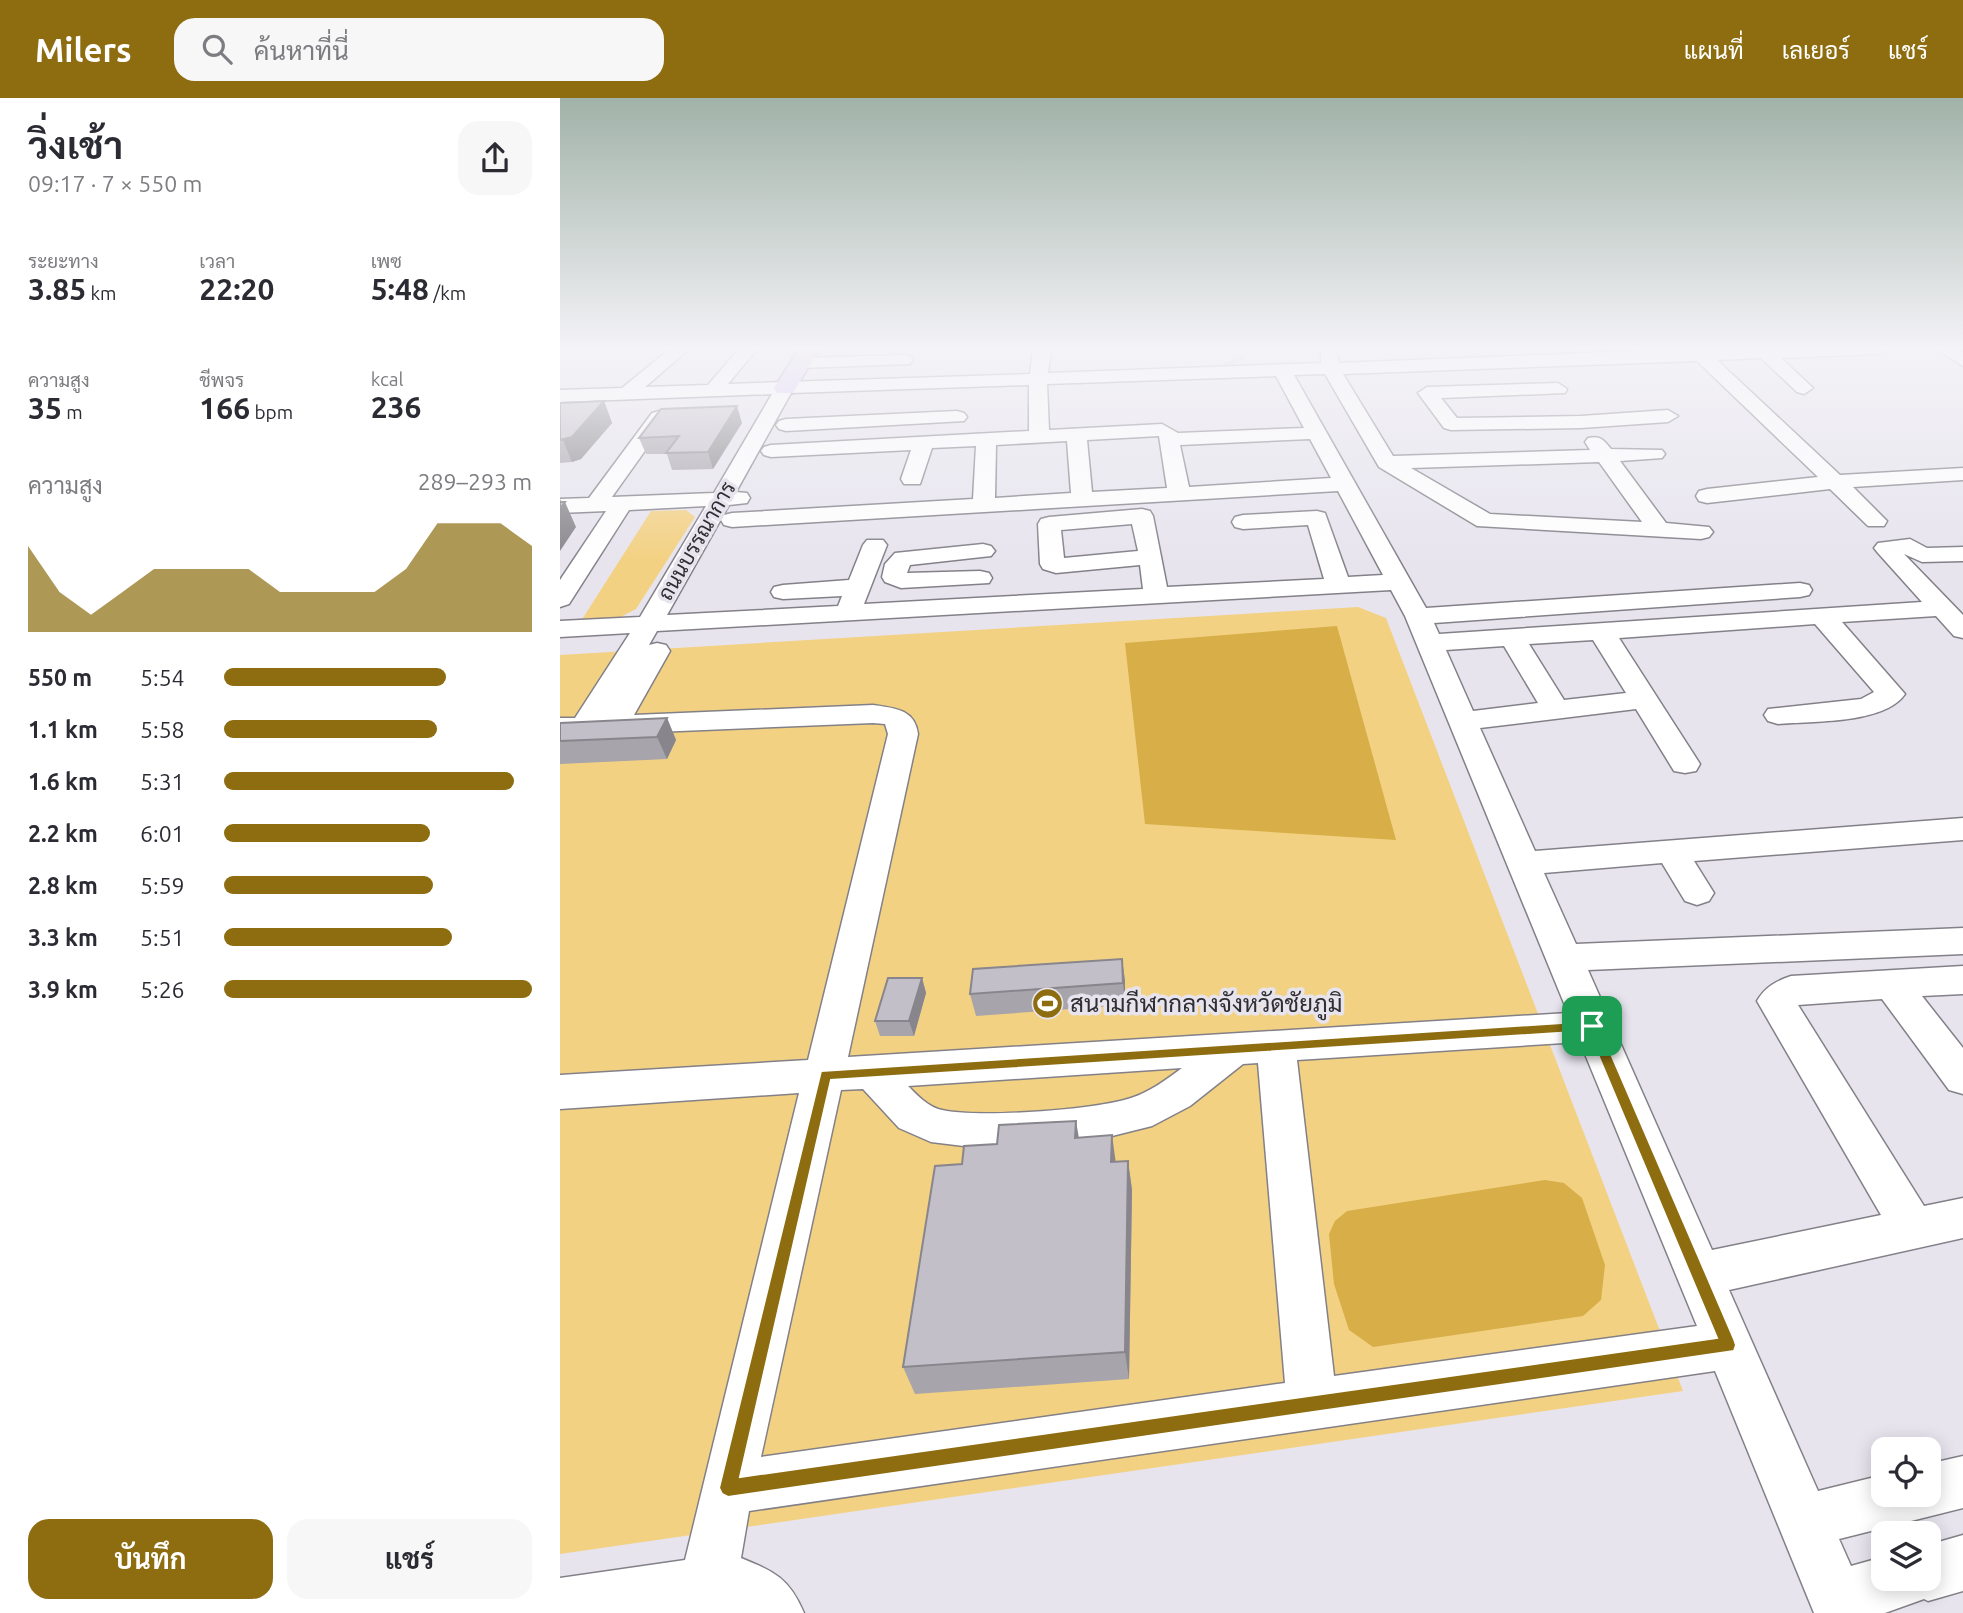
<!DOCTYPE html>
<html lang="th">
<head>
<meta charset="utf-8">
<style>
  :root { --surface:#fff; --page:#f7f7f7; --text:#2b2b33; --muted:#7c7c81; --accent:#8d6d10 }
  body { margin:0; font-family:Ubuntu,Sarabun,sans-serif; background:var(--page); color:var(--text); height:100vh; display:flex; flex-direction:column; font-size:26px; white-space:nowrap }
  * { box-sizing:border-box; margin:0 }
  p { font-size:23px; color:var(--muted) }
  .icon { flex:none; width:38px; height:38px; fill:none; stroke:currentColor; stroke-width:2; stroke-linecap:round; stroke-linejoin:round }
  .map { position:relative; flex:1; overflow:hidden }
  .panel { display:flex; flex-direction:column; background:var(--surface); width:560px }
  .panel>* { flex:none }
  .fabs { position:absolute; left:1311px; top:1339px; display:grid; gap:14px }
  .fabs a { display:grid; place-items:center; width:70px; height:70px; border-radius:14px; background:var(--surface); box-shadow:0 4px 18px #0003; font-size:35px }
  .pin { position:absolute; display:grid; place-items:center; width:60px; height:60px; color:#fff; margin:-30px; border-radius:14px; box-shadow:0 4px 10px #0006 }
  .round { display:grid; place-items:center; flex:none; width:74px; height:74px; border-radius:21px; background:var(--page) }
  .summary { display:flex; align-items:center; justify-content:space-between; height:119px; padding:0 28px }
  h1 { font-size:38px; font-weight:700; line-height:52px }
  .metrics { display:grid; grid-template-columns:repeat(3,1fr); gap:10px; height:119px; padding:7px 28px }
  .metrics div { display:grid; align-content:center }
  .metrics b { font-size:30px; font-weight:700 }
  .metrics small { font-size:19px; font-weight:400 }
  .metrics p { font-size:19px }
  .chart { height:196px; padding:14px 28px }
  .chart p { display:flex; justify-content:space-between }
  .chart svg { width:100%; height:126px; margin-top:7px; fill:var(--accent); opacity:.7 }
  .button { display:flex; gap:14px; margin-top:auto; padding:14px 28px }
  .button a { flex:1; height:80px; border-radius:21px; background:var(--accent); color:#fff; font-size:28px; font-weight:700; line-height:80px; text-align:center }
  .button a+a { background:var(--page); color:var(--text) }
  ul { padding:0 28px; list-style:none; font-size:23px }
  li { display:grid; grid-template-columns:112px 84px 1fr; align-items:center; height:52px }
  li i { height:18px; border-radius:9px; background:var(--accent) }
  header { display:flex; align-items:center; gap:42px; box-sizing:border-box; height:98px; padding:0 35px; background:var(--accent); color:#fff }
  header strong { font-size:33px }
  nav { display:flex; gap:38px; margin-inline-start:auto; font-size:24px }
  .search { width:490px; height:63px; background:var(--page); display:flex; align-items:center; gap:18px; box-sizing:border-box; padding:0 24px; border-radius:21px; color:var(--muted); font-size:26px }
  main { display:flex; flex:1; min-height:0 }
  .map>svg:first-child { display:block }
  .green { fill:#f3d182 }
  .water { fill:#d7ae47 }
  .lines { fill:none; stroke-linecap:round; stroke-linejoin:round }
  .minor-tunnel { stroke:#c2c0c8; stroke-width:19; stroke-dasharray:19 10; stroke-linecap:butt }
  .minor-casing { stroke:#838088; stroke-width:3 }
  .major-casing { stroke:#8b78ad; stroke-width:3 }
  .minor { fill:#fff; fill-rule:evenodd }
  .major { fill:#d7c6f6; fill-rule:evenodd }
  .wall { fill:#a7a4ac }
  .shaded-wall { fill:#88868c }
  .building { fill:#c2bfc8; stroke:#88868c; stroke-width:2 }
  .route { fill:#8d6d10; stroke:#fff; stroke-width:2; fill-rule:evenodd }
  .labels { text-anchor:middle; stroke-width:7; stroke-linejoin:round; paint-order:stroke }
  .far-street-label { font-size:21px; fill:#2f2e31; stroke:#e7e4ee }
  .poi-label { font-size:24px; fill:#2f2e31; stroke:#e7e4ee; text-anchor:start }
</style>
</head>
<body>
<header>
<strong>Milers</strong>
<div class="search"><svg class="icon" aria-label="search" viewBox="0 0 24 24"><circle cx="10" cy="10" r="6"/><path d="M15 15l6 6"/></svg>ค้นหาที่นี่</div>
<nav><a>แผนที่</a><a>เลเยอร์</a><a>แชร์</a></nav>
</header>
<main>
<section class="panel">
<div class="summary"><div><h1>วิ่งเช้า</h1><p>09:17 · 7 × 550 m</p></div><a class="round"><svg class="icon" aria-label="share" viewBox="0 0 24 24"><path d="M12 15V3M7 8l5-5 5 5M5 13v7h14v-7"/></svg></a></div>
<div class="metrics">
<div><p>ระยะทาง</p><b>3.85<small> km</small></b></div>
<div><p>เวลา</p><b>22:20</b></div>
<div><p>เพซ</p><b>5:48<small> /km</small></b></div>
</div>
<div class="metrics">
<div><p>ความสูง</p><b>35<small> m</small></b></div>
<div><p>ชีพจร</p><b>166<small> bpm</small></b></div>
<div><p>kcal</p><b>236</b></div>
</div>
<div class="chart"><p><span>ความสูง</span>289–293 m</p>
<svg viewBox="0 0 160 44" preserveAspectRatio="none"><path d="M0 44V14L10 30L20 38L30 30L40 22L50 22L60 22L70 22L80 30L90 30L100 30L110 30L120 22L130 6L140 6L150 6L160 14V44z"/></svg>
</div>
<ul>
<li><b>550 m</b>5:54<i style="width:72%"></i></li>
<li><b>1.1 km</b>5:58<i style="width:69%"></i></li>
<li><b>1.6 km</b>5:31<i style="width:94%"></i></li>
<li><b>2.2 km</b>6:01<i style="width:67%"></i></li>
<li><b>2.8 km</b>5:59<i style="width:68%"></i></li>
<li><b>3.3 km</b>5:51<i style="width:74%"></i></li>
<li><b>3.9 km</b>5:26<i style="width:100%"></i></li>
</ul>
<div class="button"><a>บันทึก</a><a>แชร์</a></div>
</section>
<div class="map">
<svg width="1403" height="1515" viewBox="0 0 1403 1515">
  <rect width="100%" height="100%" fill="#e7e4ee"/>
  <!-- green -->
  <path class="green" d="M126,412L135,419L76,511L55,522L21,523L91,413Z
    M798,509L826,520L1123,1293L0,1456V557Z"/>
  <!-- water -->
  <path class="water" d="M777,528L836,742L585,726L565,545Z
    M985,1082L1004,1085L1022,1100L1045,1167L1041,1202L1023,1218L813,1249L789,1232L774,1186L769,1136L775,1123L787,1113Z"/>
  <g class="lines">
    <!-- minor-tunnel -->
    <path class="minor-tunnel" d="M673,262L674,265"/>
    <defs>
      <path id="minor" d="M110,251H129L85,289L148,287L179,251H197L168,286L470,276L473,251H491L488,275L761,265V251H775L779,265L1127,251H1327L1319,256L1221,260L1253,290L1244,296L1237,294L1201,260L1157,262L1280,377L1403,370V382L1293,389L1327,423L1324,428H1308L1270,391L1147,405L1139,403L1136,398L1139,393L1147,391L1258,379L1137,263L783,276L833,358L1030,352L1025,344L1028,340C1040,337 1044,342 1051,351L1102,352L1105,356L1102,360L1060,363L1106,425L1149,429L1153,434L1149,439L1141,441L917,428L819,369L765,276L734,277L866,510L1240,485L1249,487L1252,492L1249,497L1240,499L874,525L879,536L1362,504L1318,455L1314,450L1318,445L1350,441L1367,450L1403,449V463L1362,464L1344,456L1403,517V540L1394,538L1376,518L1282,524L1345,596C1325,626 1252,623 1218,626L1208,623L1204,617L1208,611L1301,601L1314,594L1255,526L1059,540L1140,666L1136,673L1125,675L1114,673L1076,611L920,630L975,753L1403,720V742L1134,763L1154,795L1149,803L1137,807L1125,803L1102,765L984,775L1016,846L1403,830V856L1028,872L1152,1152L1321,1117L1197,903C1205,889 1216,883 1231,878L1403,868V896L1362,898L1403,950V996L1389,992L1322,901L1238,907L1364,1108L1403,1100V1140L1169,1192L1258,1393L1323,1377V1396H1368V1366L1403,1358V1410L1279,1441L1291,1468L1323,1459V1480H1368V1447L1403,1437V1493L1368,1503L1364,1501L1325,1515H1254L1155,1273L189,1413L181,1460C215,1474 229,1480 244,1515H0V1480L125,1462L239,995L0,1011V977L248,962L328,636L325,626L313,625L0,638V620H15L70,535L0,539V523L80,519L146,408L69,412L9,506L0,509V482L46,413L0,415V401L29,400L92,315L99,313L109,319L52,399L154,395L212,296L0,304V292L62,290ZM716,278L744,330L618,335L602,326L489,332L487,286ZM469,287V333L211,347L204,349L201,353L204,357L211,359L351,352L341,381L344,386H360L372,350L416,348L413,401L172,415L164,417L161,422L164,427L172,429L778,393L823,477L788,479L765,415L757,413L683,417L675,419L672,424L675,429L683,431L748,427L764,481L607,489L593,418L590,413L582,411L489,419L481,421L478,426L480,466L483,471L496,475L580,467L583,491L304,506L327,447L323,442H307L303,447L289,482L223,487L214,489L211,494L214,499L223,501L282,498L278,508L107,517L169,407L187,405L190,400L187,395L176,394L231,295ZM599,338L607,390L532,394L527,342ZM750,341L771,380L629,389L620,347ZM507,343L511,395L435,400L436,347ZM1039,364L1082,424L930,416L851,370ZM572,426L578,453L504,460L501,432ZM831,492L845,518L1008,915L288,959L358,636C355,611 334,610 313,607L74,617L110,553L106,547L97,545L89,547L97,533ZM1033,542L1066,595L1004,602L969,546ZM944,548L978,605L913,613L886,552ZM1020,944L1137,1228L774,1278L737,962ZM698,965L725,1285L201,1359L281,992L303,991L339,1030L371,1044L412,1049L474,1048L536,1042L592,1028L630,1008L683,966ZM622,970C607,981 590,994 571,1000C536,1012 412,1021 378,1011C366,1007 356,996 348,988Z
        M1377,251H1397L1403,255V268Z
        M344,257L350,258L353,262L350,266L241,270L232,265L241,260Z
        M998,285L1007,291L1005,295L881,300L897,320L1021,318L1108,312L1118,318L1108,324L1021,330L891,332L884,330L858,295L867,289Z
        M397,313L404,315L407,319L404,323L226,333L219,331L216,327L219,323L226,321Z
        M423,446L431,448L435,453L431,458L350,467L347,475L420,473L429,475L432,480L429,485L341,490L325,484L322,479L325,466L335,455Z"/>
      <path id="major" d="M239,251H259L233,295H217L214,290Z"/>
    </defs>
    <!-- minor casing -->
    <use href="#minor" class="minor-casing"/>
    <!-- major casing -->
    <use href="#major" class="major-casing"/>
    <!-- minor -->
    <use href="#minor" class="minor"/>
    <!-- major -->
    <use href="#major" class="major"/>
  </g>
  <!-- wall -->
  <path class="wall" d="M44,303L52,325L21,361L12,364L0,365V305Z
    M182,325L153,371L112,372L107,356H86L79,340Z
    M107,620L116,642L107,661L0,666V625Z
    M562,861L565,883V907L416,918L410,896Z
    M362,880L366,895L354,938H320L315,923Z
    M519,1039L556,1064L568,1063L572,1092L569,1281L355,1296L343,1269Z"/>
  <!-- shaded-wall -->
  <path class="shaded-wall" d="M44,303L52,325L21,361L12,364L3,342Z
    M177,308L182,325L153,371L148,354Z
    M0,401L3,407L5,404L16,429L0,453Z
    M107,620L116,642L107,661L97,639Z
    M562,861L565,883V907L563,885Z
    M362,880L366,895L354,938L349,923Z
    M516,1023L521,1052L515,1040Z
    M552,1037L556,1066L551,1064Z
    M568,1063L572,1092L569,1281L565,1254Z"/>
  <!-- building -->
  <path class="building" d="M44,303L12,339L0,342V305Z
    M177,308L148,354L106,355L119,338L79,340L101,311Z
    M0,404H5L0,411Z
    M107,620L97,639L0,643V625Z
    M562,861L563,885L410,896L413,871Z
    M328,880H362L349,923H315Z
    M516,1023L515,1040L552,1037L551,1064L568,1063L565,1254L343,1269L375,1068L402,1066L404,1048L437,1046L439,1027Z"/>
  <!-- sky -->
  <linearGradient id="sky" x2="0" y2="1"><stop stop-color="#a1b2a8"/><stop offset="0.54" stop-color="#f4f3f7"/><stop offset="1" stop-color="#f4f3f7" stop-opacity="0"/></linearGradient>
  <rect width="1403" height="464" fill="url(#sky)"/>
  <!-- route -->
  <path class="route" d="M1032,923L1039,928L1174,1241L1176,1247L1174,1253L168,1399L162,1396L159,1390L261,973ZM1028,933L1157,1240L180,1379L271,982Z"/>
  <!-- icons -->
  <defs>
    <symbol id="stadium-disc" viewBox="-11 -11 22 22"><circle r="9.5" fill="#8d6d10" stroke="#e7e4ee"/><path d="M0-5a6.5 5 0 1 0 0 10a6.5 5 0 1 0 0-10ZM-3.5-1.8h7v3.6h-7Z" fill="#fff"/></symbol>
  </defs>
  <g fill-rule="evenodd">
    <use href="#stadium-disc" x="470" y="888" width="35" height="35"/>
  </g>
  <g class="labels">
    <!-- far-street labels -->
    <g class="far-street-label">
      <text transform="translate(137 443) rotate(-60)" y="7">ถนนบรรณาการ</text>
    </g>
    <!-- poi labels -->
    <g class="poi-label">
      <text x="510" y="914">สนามกีฬากลางจังหวัดชัยภูมิ</text>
    </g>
  </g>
</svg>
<div class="fabs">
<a><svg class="icon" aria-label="locate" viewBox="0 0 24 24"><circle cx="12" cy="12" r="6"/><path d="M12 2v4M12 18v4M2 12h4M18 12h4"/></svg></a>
<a><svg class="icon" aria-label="layers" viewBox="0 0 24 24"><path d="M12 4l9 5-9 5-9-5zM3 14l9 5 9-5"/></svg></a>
</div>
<div class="pin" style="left:1032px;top:928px;background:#1e9e55"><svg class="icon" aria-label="arrive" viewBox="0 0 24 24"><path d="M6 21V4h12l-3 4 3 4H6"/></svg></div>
</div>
</main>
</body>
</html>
